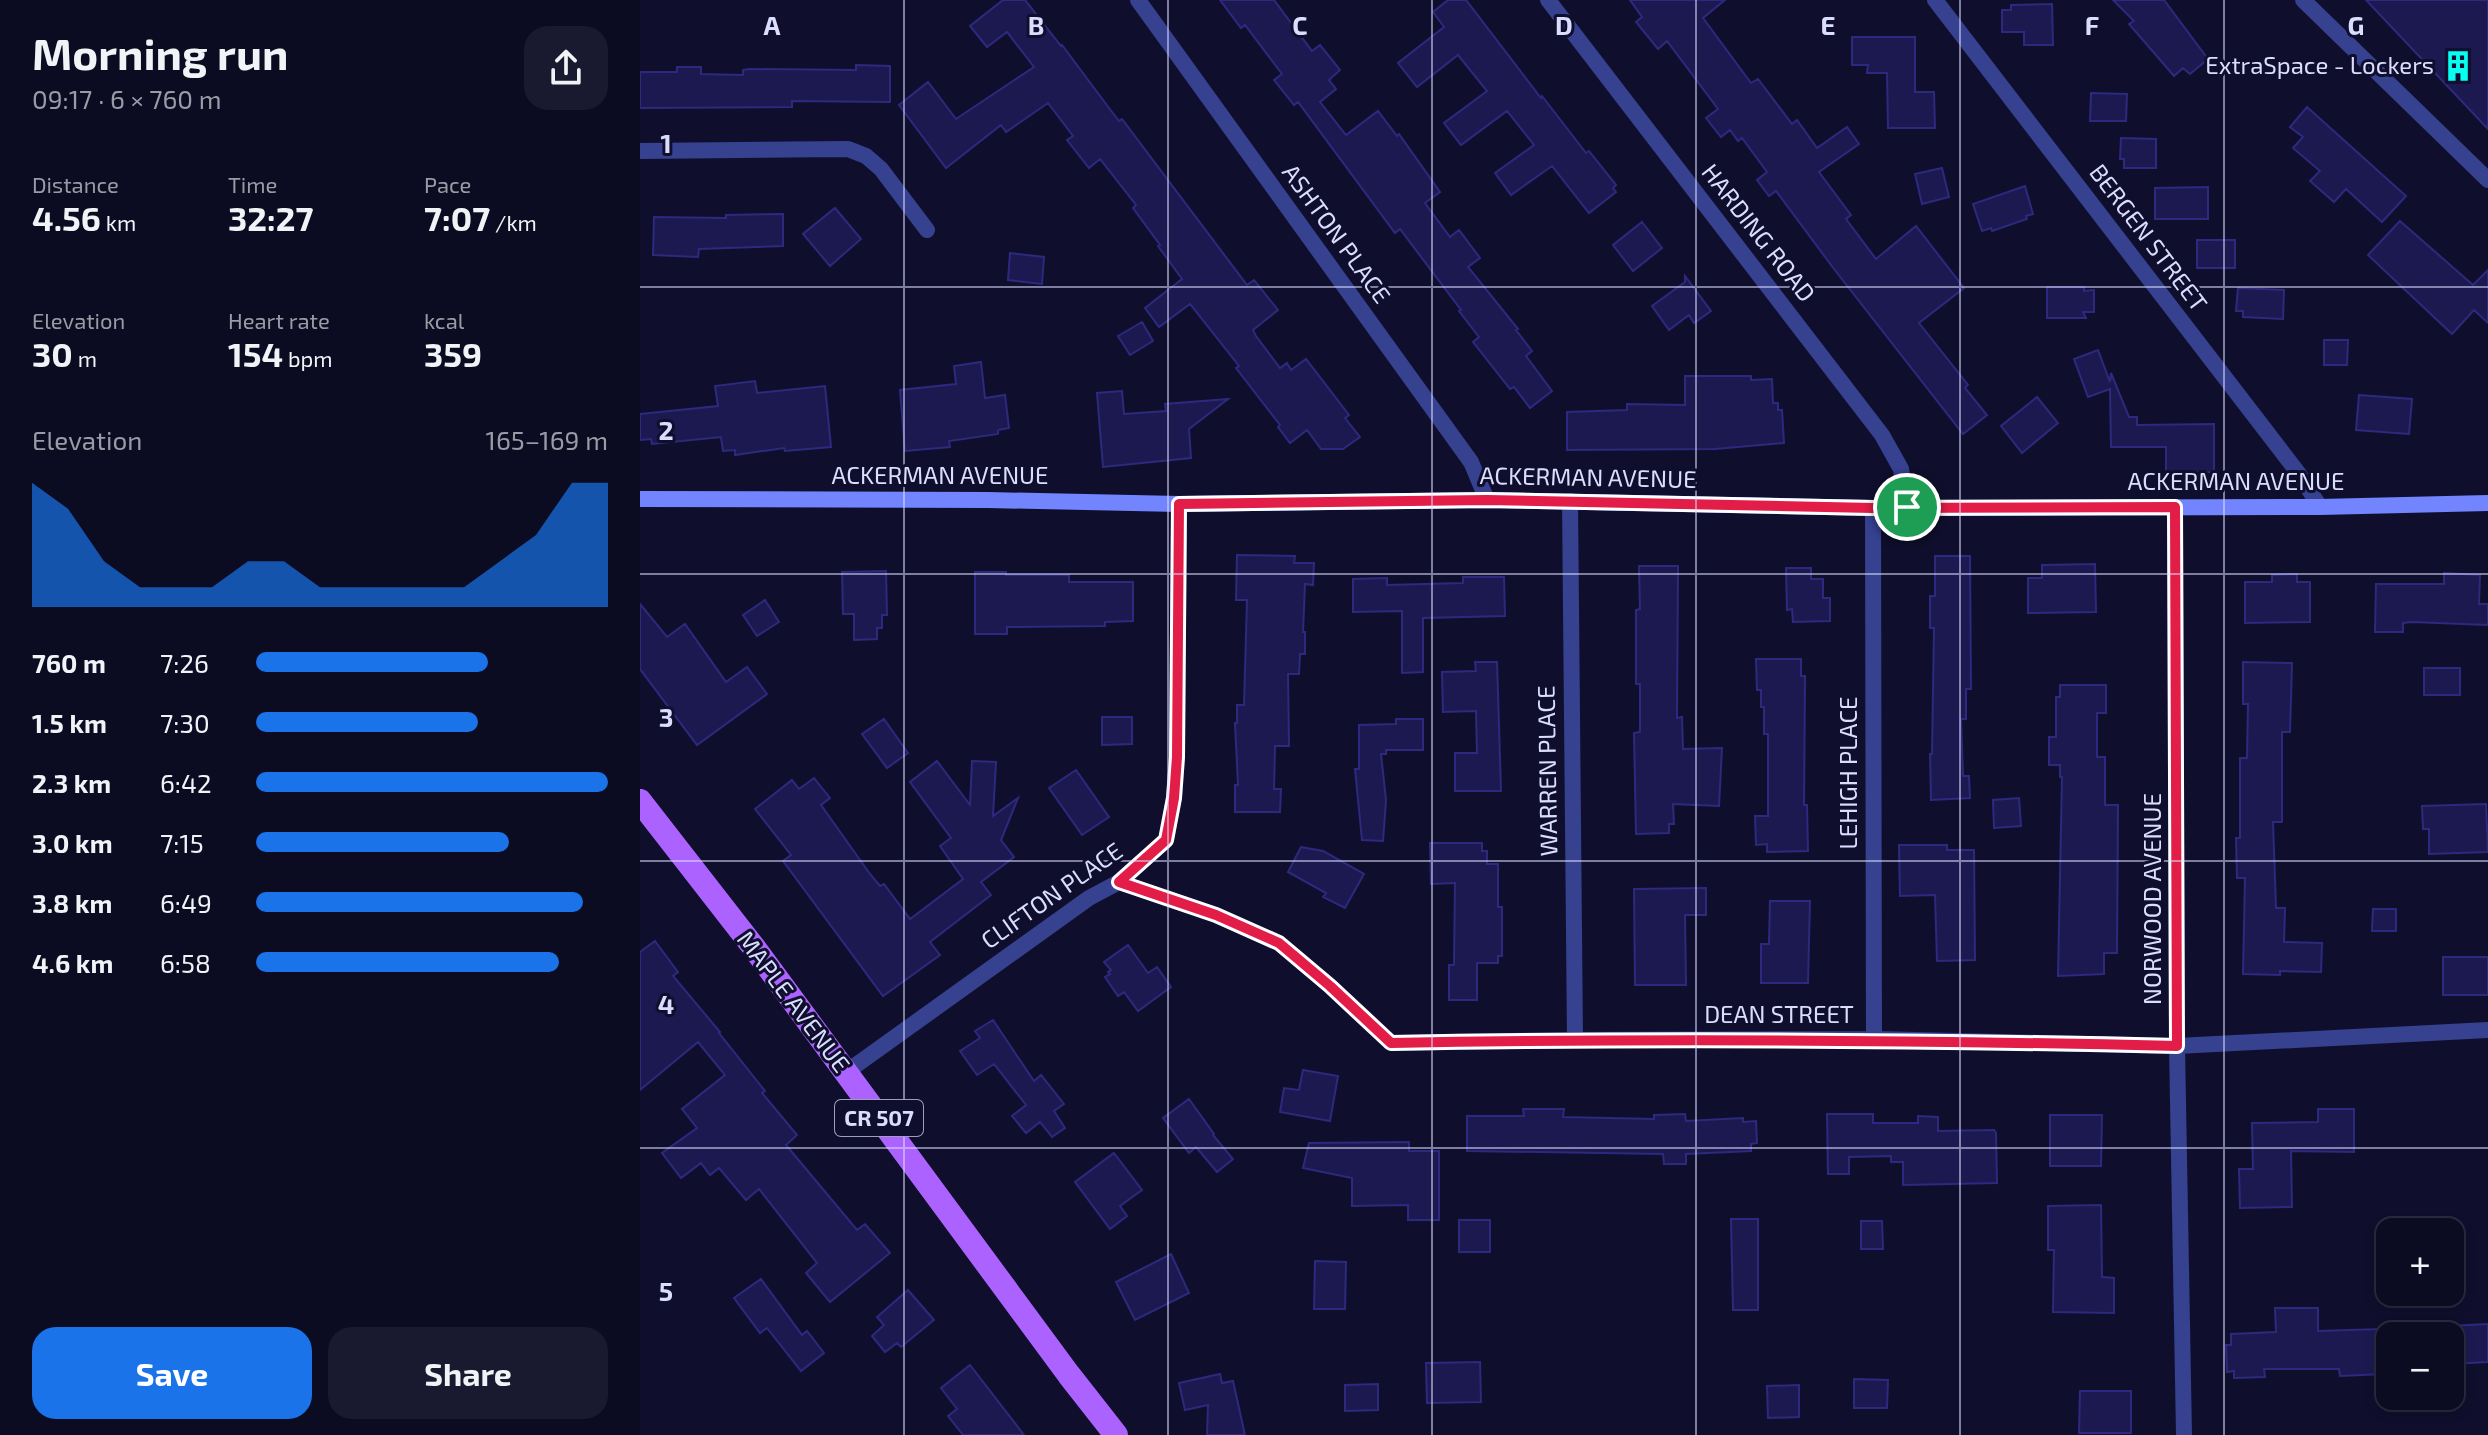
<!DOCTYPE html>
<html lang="en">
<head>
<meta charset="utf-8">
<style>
  :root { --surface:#0b0b22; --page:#19192f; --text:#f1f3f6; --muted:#9a9ba5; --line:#2b2b40; --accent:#1a73e8 }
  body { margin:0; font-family:"Exo 2",sans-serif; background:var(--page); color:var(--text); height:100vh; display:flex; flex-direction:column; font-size:30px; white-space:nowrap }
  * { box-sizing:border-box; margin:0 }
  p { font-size:26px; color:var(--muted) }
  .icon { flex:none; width:44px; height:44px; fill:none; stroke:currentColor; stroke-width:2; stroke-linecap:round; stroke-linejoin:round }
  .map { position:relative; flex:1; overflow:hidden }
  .panel { display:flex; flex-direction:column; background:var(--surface); width:640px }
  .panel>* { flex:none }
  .buttons { position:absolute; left:1736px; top:1218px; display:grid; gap:16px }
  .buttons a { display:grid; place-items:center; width:88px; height:88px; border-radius:16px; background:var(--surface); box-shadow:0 4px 12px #0003,0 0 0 2px var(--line); font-size:40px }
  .pin { position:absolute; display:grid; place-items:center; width:68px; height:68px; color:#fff; margin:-34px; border:4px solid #fff; border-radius:50%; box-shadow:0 2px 8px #0007 }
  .round { display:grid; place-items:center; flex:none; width:84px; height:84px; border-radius:24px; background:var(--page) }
  .summary { display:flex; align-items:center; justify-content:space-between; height:136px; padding:0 32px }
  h1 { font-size:44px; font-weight:700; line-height:60px }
  .figures { display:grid; grid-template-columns:repeat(3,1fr); gap:12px; height:136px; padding:8px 32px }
  .figures div { display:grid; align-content:center }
  .figures b { font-size:34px; font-weight:700 }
  .figures small { font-size:22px; font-weight:400 }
  .figures p { font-size:22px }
  .chart { height:224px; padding:16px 32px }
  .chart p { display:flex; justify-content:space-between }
  .chart svg { width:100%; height:144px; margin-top:8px; fill:var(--accent); opacity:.7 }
  .primary-button { display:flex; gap:16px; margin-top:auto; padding:16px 32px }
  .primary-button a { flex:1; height:92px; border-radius:24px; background:var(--accent); color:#fff; font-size:32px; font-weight:700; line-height:92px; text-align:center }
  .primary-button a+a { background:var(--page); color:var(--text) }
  ul { padding:0 32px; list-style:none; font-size:26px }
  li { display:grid; grid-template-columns:128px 96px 1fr; align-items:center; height:60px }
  li i { height:20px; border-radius:10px; background:var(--accent) }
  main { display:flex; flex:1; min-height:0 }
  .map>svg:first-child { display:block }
  .building { fill:#1c1950; stroke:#2d297e; stroke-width:2 }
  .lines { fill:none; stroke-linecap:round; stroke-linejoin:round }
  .street { stroke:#364190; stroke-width:16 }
  .secondary { stroke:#7285ff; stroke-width:16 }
  .primary { stroke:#ac62ff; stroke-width:24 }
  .route-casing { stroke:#fff; stroke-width:16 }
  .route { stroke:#e11d48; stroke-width:10 }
  .grid { fill:none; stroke:#dbddff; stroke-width:2; stroke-opacity:0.55 }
  .labels { text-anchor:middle; stroke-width:6; stroke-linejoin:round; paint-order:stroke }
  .shield { fill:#0f0f2d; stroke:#9e9fc0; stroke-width:2 }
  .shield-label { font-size:22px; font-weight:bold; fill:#dbddff }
  .poi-label { font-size:24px; fill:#dbddff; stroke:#0f0f2d; text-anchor:end }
  .street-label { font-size:24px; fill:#dbddff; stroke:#0f0f2d }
  .grid-label { font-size:26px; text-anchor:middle; font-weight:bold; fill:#dbddff; stroke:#0f0f2d; stroke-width:6; stroke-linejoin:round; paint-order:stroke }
</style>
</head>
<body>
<main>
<section class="panel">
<div class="summary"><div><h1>Morning run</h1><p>09:17 · 6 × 760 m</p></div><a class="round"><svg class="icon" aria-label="share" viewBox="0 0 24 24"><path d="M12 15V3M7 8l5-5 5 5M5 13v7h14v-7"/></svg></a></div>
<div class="figures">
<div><p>Distance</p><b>4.56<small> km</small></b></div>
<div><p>Time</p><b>32:27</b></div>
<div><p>Pace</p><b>7:07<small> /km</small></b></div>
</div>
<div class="figures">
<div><p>Elevation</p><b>30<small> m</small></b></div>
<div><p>Heart rate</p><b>154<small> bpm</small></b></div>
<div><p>kcal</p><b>359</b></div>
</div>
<div class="chart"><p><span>Elevation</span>165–169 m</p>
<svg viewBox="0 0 160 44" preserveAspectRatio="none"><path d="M0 44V6L10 14L20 30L30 38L40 38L50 38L60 30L70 30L80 38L90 38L100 38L110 38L120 38L130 30L140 22L150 6L160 6V44z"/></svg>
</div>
<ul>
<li><b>760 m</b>7:26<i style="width:66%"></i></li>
<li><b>1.5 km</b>7:30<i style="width:63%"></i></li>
<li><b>2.3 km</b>6:42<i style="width:100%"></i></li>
<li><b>3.0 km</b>7:15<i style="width:72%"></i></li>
<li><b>3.8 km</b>6:49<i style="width:93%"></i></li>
<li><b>4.6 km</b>6:58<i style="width:86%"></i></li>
</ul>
<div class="primary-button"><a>Save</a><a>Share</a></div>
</section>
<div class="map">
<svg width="1848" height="1435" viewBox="0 0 1848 1435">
  <rect width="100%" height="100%" fill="#0f0f2d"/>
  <!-- building -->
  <path class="building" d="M363,0H385L421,46L422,45L469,108L479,121L482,119L607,285L614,280L638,310L613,330L616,336L640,368L647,363L651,370L666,359L709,415L705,418L720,437L703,449H681L667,430L650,443L638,427L640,425L596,368L599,366L550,304L519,327L505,308L542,279L518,246L520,245L493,208L496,205L460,159L449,168L427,140L433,136L408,103L366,132L361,125L306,168L259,105L288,82L316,119L394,67L367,32L347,47L330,26Z
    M580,0H634L672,51L680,45L700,70L689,80L696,89L680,102L706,135L738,111L757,136L759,134L800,192L785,203L810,237L819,230L840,258L828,267L878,329L876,330L892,351L886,356L912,391L890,408L874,387L870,389L833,342L839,337L819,311L821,310L760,229L755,233L658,102L654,105L634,80L642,74L605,25L601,28Z
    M808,0H826L901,98L902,96L946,153L949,151L976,185L973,188L976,192L949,213L912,166L871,195L855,173L894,145L867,111L821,145L804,123L847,91L818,55L777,87L758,63L804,27L793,12Z
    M990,0H1085L1063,18L1111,83L1118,79L1152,124L1157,120L1177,148L1207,127L1219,144L1179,172L1211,215L1206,219L1236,259L1276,226L1324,288L1279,323L1328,385L1325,388L1347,415L1323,434L1194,269L1136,191L1129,196L1117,180L1127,172L1102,138L1098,141L1090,130L1081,137L1066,118L1078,109L1027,41L1018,49L996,22L1002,17Z
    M1473,0H1524L1568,59L1550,74L1543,68L1534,76L1489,24L1494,21Z
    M1726,0H1848V129Z
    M1412,4L1413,45H1384V32H1362V10H1371V5Z
    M1212,37H1275V92H1294L1295,128H1248L1247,73H1227L1228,65H1212Z
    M216,65L250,66V102L152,101V107L0,108V72H37V67H61V74L103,75V70L109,69L216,70Z
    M1451,93L1487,94L1486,121H1450Z
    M1667,107L1766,196L1742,222L1706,189L1694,202L1670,181L1680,171L1653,148L1663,137L1650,127Z
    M1481,138L1516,139V168H1484V159H1480Z
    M1302,168L1309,197L1282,204L1275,174Z
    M1385,186L1393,214L1386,216L1387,219L1352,231L1351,228L1342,231L1333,204Z
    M1568,187V219H1515V188Z
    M195,208L221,239L190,266L163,234Z
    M143,214V246L59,249L58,257L13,255L14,217L86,218V215Z
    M1760,221L1833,285L1848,270V323L1834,310L1812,334L1728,255Z
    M1002,222L1022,248L993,271L973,245Z
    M1557,240H1595V268H1557Z
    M370,253L404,257L402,284L368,280Z
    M1045,276L1071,311L1054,323L1049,315L1029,330L1012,306L1045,282Z
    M1407,287H1444V291L1454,290V312H1443L1446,318H1407Z
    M1598,288L1644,290L1643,319L1603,317V311H1596Z
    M502,322L513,341L490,355L478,336Z
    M1684,340H1708L1707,365H1684Z
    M1458,350L1470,382L1471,373L1489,417H1497V425L1574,424V472L1526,473V447H1471L1470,389L1448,397L1434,359Z
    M341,362L345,398L365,395L369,428L358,430V434L309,441L310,447L265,451L260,390L316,384L314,366Z
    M1045,376H1111V380L1132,379L1133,403H1138V410H1142L1144,443L1075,449L927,450V412L987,410V404L1045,405Z
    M115,381L117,393L185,386L191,447L145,451L144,448L95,455V450L83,451L81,437L12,444L11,439L0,440V414L78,406L75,386Z
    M482,391L484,414L526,411L525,404L588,399L549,429L551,458L463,467L457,393Z
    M1719,395L1772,399L1769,434L1716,430Z
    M1397,397L1418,423L1382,453L1361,426Z
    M597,555L655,556L654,563H674L673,585L665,584L663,632H665V654H660L659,674H648L649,746H635L634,789H641L640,812H595V785H598L595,723H597V705H604L607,600H596Z
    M1295,556H1330L1331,689H1326V719H1321L1323,776H1329L1330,798L1291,800L1290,754H1292L1294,628H1290V596H1295Z
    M1455,564L1456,612L1388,613V578H1402V565Z
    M999,566H1038L1037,718L1042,717L1043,749L1082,748L1079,806L1033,804L1034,824H1029V833L996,834L994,733L1000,732V684H996V610L1000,609Z
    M1146,568H1171V579H1183V598H1190V621L1153,622L1152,609L1147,610Z
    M246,571L247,615H242V628H237V639L214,640V614H203L202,572Z
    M335,572H366V575H429V582H493V621L465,622V626L367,627V634H335Z
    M1804,573L1840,575L1839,604H1848V625L1772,622L1763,623V632H1735L1736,584H1804Z
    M1657,574V582H1670V622L1605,623V582H1632V575Z
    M823,577H864L865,616L783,618V672L762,673V611L713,612V579L747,578V585L823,583Z
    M125,600L139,622L117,636L103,615Z
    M0,604L27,637L45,624L86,682L107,667L127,694L57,745L0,669Z
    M1116,659H1161V676H1165L1164,805H1167L1168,851L1127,852V844L1116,845L1115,816H1128V734H1124V707H1121V690H1117Z
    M835,662H857L861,791H815V753H837L836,711L803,712L802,672L836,671Z
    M1603,662L1652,663L1650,732H1642V822H1633L1636,908H1645L1644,942L1682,943L1681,972L1640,971V975L1603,974L1605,878H1597L1596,838H1600V758H1607L1608,704H1603Z
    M1784,668H1820V695H1784Z
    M1420,685H1466V713H1457V757H1465V805H1478L1477,953H1464V974L1418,976L1422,777H1420V765H1409V737H1416V697H1420Z
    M462,717H492V744L462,745Z
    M244,719L268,753L247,768L222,734Z
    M756,719H783V750H746V754H741L746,800L743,841L722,840L715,769H719V725L756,724Z
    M297,761L330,805L332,761L356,762L353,816L378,798L361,840L374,857L341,882L351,895L290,942L300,955L243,996L143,861L151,855L115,809L152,780L159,789L174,778L190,798L181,805L230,874L240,886L244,884L270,919L323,879L300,846L311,838L270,782Z
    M436,770L469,817L442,835L409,788Z
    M1379,798L1381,826L1354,828L1353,800Z
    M1846,804L1848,852L1789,854V829H1783L1782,806Z
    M790,843H842V851H847V864H858V907H862V956H858V963H837V1000H809V965H814L815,883L791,884Z
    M1259,845H1307V850H1334L1335,960L1297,961L1295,895L1260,896Z
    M661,847L683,851L724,874L705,908L683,897L686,893L648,872Z
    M1066,888V915H1045L1046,985H995L994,889Z
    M1130,901H1170L1168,983H1121V944H1129Z
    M1733,909H1756V931H1732Z
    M15,941L38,972L33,976L80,1032L79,1033L125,1091L122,1093L157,1135L146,1145L217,1230L225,1224L250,1253L190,1302L166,1273L177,1263L119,1189L106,1200L79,1168L70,1175L61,1163L41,1178L22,1153L57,1128L42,1109L85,1075L58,1042L0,1090V952Z
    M488,945L508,973L517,967L531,987L498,1011L484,992L478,996L465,977L470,974L468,972L471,970L464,962Z
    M1803,957H1848V995H1803Z
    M353,1020L394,1081L401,1075L424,1104L414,1111L425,1128L412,1137L400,1122L386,1133L372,1116L386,1105L354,1064L337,1075L320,1051L340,1038L335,1031Z
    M663,1070L698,1076L690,1121L640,1112L644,1088L659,1090Z
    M549,1099L574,1134L573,1135L593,1159L577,1172L556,1147L549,1153L523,1118Z
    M883,1109H924L923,1117L1014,1119V1115L1045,1114L1046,1121L1103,1118V1122L1116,1121L1117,1143L1111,1144V1151L1046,1154V1164H1024L1023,1154L827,1151V1116H884Z
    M1678,1109H1714V1152L1651,1151L1652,1207L1600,1208L1599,1169H1613L1612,1123L1678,1122Z
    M1187,1114H1233V1123H1278V1116L1298,1117V1131L1354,1130L1356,1133L1357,1183L1263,1185V1162H1251V1156L1209,1157V1174H1188Z
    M1410,1115H1462L1461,1166H1410Z
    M769,1142V1151H799V1220H768V1205L712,1206V1178L663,1168L669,1143Z
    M474,1153L502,1190L480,1206L487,1216L470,1229L435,1182Z
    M1461,1205L1462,1277L1474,1278V1313L1413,1312L1414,1250H1408V1206Z
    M1091,1219H1118V1310H1093Z
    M819,1220H850V1252H819Z
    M1221,1221H1242L1243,1249H1221Z
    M531,1254L549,1293L495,1320L476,1282Z
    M675,1261L706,1262L705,1309H674Z
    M121,1279L162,1335L167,1331L184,1353L161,1371L127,1328L120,1333L94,1298Z
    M268,1290L294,1320L261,1347L257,1343L245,1352L232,1336L244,1325L237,1317Z
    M1635,1308H1678V1331L1742,1329L1744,1374L1700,1376L1699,1369H1624L1625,1377L1594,1378V1371L1587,1372L1586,1345H1591V1334L1636,1332Z
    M1848,1324V1362L1810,1364V1326Z
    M840,1362L841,1402L787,1403L786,1363Z
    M330,1365L384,1435H323L308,1416L317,1409L301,1388Z
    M580,1374L582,1383L593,1381L605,1435H567L568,1405L545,1410L539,1383Z
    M1214,1379L1248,1380L1247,1408H1214Z
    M738,1384V1410L705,1411V1385Z
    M1159,1385V1417L1128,1418L1127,1386Z
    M1440,1391H1491V1433H1439Z"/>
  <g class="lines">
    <!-- street -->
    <path class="street" d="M498,0L831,462L847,500
      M908,0L1242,435L1261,469L1267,507
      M1295,0L1659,474L1680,507
      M1663,0L1848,180
      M0,151L208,149L226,156L241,169L287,230
      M930,501L935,1040
      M1535,507L1537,1046L1544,1435
      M1233,508L1234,1039
      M479,882L576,915L639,943L690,986L751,1043L935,1040L1234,1039L1537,1046L1848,1030
      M205,1073L449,898L479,882L526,840L534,798L537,757L539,504"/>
    <!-- secondary -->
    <path class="secondary" d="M0,499L348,500L539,504L847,500L1233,508L1680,507L1848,503"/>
    <!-- primary -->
    <path class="primary" d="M0,801L112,945L429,1375L476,1435"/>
  </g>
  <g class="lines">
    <defs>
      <path id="route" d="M847,500L1233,508L1535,507L1537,1046C1275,1040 1013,1038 751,1043L690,986L639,943L576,915L479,882L526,840L534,798L537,757L539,504Z"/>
    </defs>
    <!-- route casing -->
    <use href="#route" class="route-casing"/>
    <!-- route -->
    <use href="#route" class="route"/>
  </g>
  <!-- grid -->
  <path class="grid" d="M264,0V1435M528,0V1435M792,0V1435M1056,0V1435M1320,0V1435M1584,0V1435M0,287H1848M0,574H1848M0,861H1848M0,1148H1848"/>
  <!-- icons -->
  <defs>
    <symbol id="building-bare" viewBox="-9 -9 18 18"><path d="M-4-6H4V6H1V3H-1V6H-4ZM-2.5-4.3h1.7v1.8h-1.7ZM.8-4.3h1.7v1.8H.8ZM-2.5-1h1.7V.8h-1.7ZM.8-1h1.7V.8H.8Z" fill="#07fff1" stroke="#0f0f2d" stroke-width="2.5" paint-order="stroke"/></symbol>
  </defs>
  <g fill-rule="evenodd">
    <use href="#building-bare" x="1796" y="44" width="44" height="44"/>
  </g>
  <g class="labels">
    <!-- shield labels -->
    <rect class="shield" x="195" y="1100" width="88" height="36" rx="6"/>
    <g class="shield-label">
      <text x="239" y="1126">CR 507</text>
    </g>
    <!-- poi labels -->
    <g class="poi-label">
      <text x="1794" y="74">ExtraSpace - Lockers</text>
    </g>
    <!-- street labels -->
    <g class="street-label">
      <text transform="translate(1118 233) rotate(52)" y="8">HARDING ROAD</text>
      <text transform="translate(696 234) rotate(54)" y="8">ASHTON PLACE</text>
      <text transform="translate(1508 238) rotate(53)" y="8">BERGEN STREET</text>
      <text x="300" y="484">ACKERMAN AVENUE</text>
      <text transform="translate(948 478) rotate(1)" y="8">ACKERMAN AVENUE</text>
      <text x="1596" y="490">ACKERMAN AVENUE</text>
      <text transform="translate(908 771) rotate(-91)" y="8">WARREN PLACE</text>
      <text transform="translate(1209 773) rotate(-90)" y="8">LEHIGH PLACE</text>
      <text transform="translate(412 896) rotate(-35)" y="8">CLIFTON PLACE</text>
      <text transform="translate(1513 899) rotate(-90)" y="8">NORWOOD AVENUE</text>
      <text transform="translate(153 1002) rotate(53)" y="8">MAPLE AVENUE</text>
      <text x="1139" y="1023">DEAN STREET</text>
    </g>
  </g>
  <g class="grid-label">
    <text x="132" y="35">A</text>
    <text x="396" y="35">B</text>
    <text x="660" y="35">C</text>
    <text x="924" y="35">D</text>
    <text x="1188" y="35">E</text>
    <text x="1452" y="35">F</text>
    <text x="1716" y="35">G</text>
    <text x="26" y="153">1</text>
    <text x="26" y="440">2</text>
    <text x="26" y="727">3</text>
    <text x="26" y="1014">4</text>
    <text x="26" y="1301">5</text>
  </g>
</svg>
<div class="buttons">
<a>+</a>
<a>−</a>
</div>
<div class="pin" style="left:1267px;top:507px;background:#1e9e55"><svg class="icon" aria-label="arrive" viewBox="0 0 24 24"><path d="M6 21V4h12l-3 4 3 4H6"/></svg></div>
</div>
</main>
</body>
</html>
